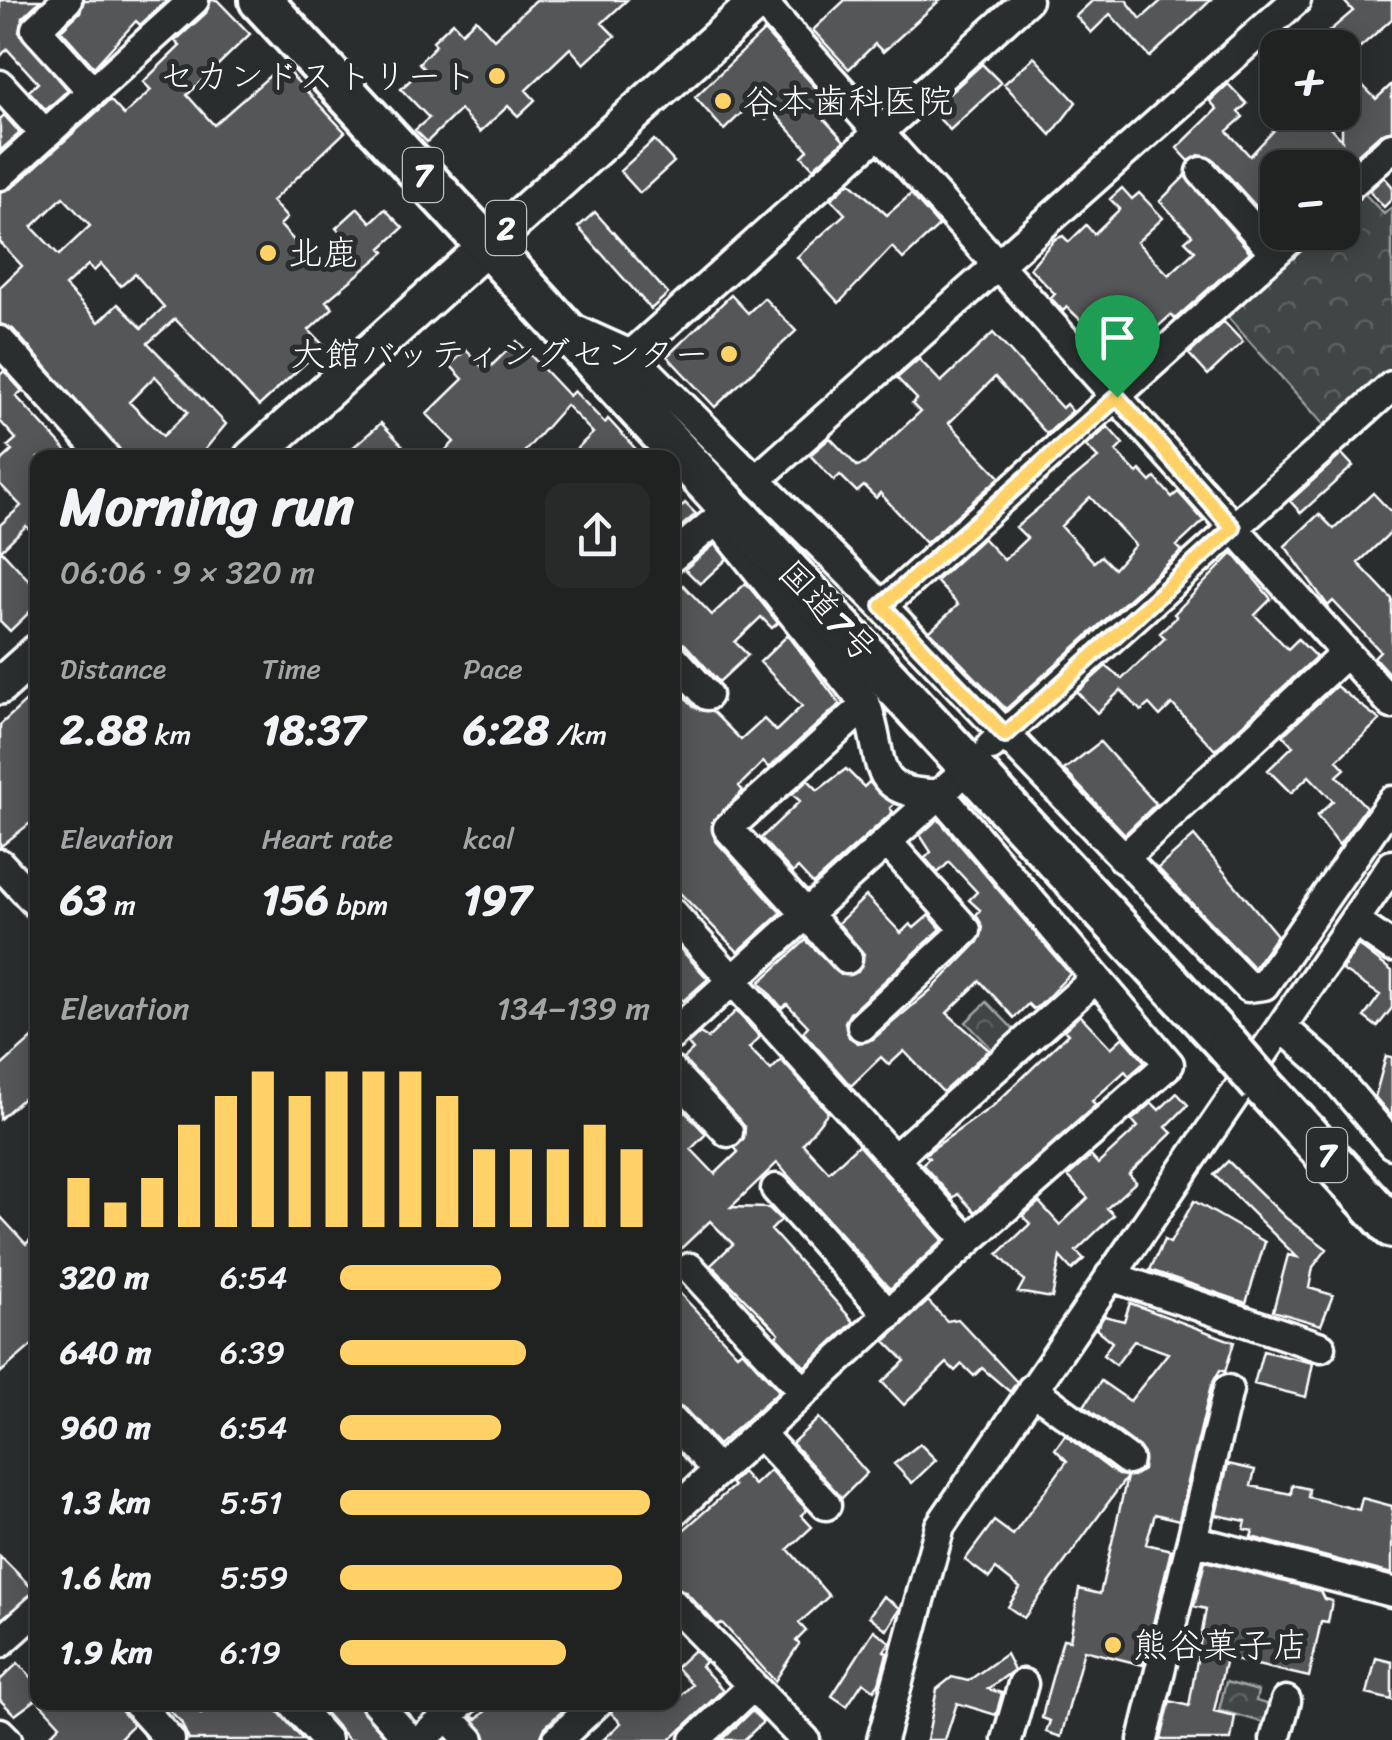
<!DOCTYPE html>
<html lang="en">
<head>
<meta charset="utf-8">
<style>
  :root { --surface:#202222; --page:#282a2a; --text:#f1f3f6; --muted:#a2a4a5; --line:#3d3f40; --accent:#ffd166 }
  body { margin:0; font-family:Sriracha,"Klee One",sans-serif; background:var(--page); color:var(--text); height:100vh; display:flex; flex-direction:column; font-size:38px; white-space:nowrap }
  * { box-sizing:border-box; margin:0 }
  p { font-size:32px; color:var(--muted) }
  .icon { flex:none; width:55px; height:55px; fill:none; stroke:currentColor; stroke-width:2; stroke-linecap:round; stroke-linejoin:round }
  .map { position:relative; flex:1; overflow:hidden }
  .sheet { position:absolute; left:30px; top:450px; width:650px; height:1260px; display:flex; flex-direction:column; background:var(--surface); border-radius:20px; box-shadow:0 5px 25px #0003,0 0 0 2px var(--line) }
  .sheet>* { flex:none }
  .buttons { position:absolute; left:1260px; top:30px; display:grid; gap:20px }
  .buttons a { display:grid; place-items:center; width:100px; height:100px; border-radius:20px; background:var(--surface); box-shadow:0 5px 25px #0003,0 0 0 2px var(--line); font-size:50px }
  .pin { position:absolute; display:grid; place-items:center; width:85px; height:85px; color:#fff; margin:-102px -42px; border-radius:50% 50% 50% 0; rotate:-45deg; box-shadow:0 0 10px #0007 }
  .pin .icon { rotate:45deg }
  .round { display:grid; place-items:center; flex:none; width:105px; height:105px; border-radius:20px; background:var(--page) }
  .summary { display:flex; align-items:center; justify-content:space-between; height:170px; padding:0 30px }
  h1 { font-size:55px; font-weight:700; line-height:75px }
  .metrics { display:grid; grid-template-columns:repeat(3,1fr); gap:15px; height:170px; padding:10px 30px }
  .metrics div { display:grid; align-content:center }
  .metrics b { font-size:42px; font-weight:700 }
  .metrics small { font-size:28px; font-weight:400 }
  .metrics p { font-size:28px }
  .chart { height:280px; padding:20px 30px }
  .chart p { display:flex; justify-content:space-between }
  .chart svg { width:100%; height:180px; margin-top:10px; stroke:var(--accent); stroke-width:6 }
  ul { padding:0 30px; list-style:none; font-size:32px }
  li { display:grid; grid-template-columns:160px 120px 1fr; align-items:center; height:75px }
  li i { height:25px; border-radius:12px; background:var(--accent) }
  .map>svg:first-child { display:block }
  .park { fill:url(#park-crowns); stroke:#a0a2a2; stroke-width:2.5 }
  .building { fill:#555758; stroke:#fff; stroke-width:2.5; fill-rule:evenodd }
  .lines { fill:none; stroke-linecap:round; stroke-linejoin:round }
  .minor-casing { stroke:#fff; stroke-width:35 }
  .major-casing { stroke:#fff; stroke-width:42 }
  .highway-casing { stroke:#fff; stroke-width:48 }
  .minor { stroke:#2a2d2e; stroke-width:28 }
  .major { stroke:#2a2d2e; stroke-width:35 }
  .highway { stroke:#2a2d2e; stroke-width:40 }
  .highway-bridge-casing { stroke:#fff; stroke-width:48; stroke-linecap:butt }
  .highway-bridge { stroke:#2a2d2e; stroke-width:40 }
  .route-casing { stroke:#fff; stroke-width:20 }
  .route { stroke:#ffd166; stroke-width:12 }
  .poi-dot { fill:#ffd166; stroke:#2a2d2e; stroke-width:4 }
  .labels { text-anchor:middle; stroke-width:10; stroke-linejoin:round; paint-order:stroke }
  .shield { fill:#2a2d2e; stroke:#bfc0c0; stroke-width:2.5 }
  .shield-label { font-size:32px; font-weight:bold; fill:#fff }
  .poi-label { font-size:35px; fill:#fff; stroke:#2a2d2e; text-anchor:start }
  .street-label { font-size:35px; fill:#fff; stroke:#2a2d2e }
</style>
</head>
<body>
<div class="map">
<svg width="1392" height="1740" viewBox="0 0 1392 1740">
  <defs>
    <pattern id="park-crowns" width="20" height="18" patternUnits="userSpaceOnUse" patternTransform="scale(2.5)"><rect width="20" height="18" fill="#414445"/><path d="M2 6a3 3 0 1 1 6 0M12 15a3 3 0 1 1 6 0" fill="none" stroke="#5e6061"/></pattern>
  </defs>
  <rect width="100%" height="100%" fill="#2a2d2e"/>
  <filter id="ink" filterUnits="userSpaceOnUse"><feTurbulence type="fractalNoise" baseFrequency=".01" numOctaves="2"/><feDisplacementMap in="SourceGraphic" scale="20" xChannelSelector="R" yChannelSelector="G"/><feConvolveMatrix kernelMatrix="1 2 1 2 8 2 1 2 1" color-interpolation-filters="sRGB"/></filter>
  <g filter="url(#ink)">
    <!-- park -->
    <path class="park" d="M1361,190L1384,214L1392,207V368L1326,427L1225,314L1314,233L1342,232L1343,207Z
      M987,1002L1017,1033L996,1053L966,1022Z
      M1226,1682L1258,1691L1256,1701L1269,1705L1265,1723L1219,1710Z"/>
    <!-- building -->
    <path class="building" d="M0,0H41L23,17L19,32L68,90L46,110L29,91L38,83L7,49L0,57Z
      M84,0H168L140,25L136,21L94,67L61,30L80,12Z
      M211,0H217L250,34L187,95L214,125L282,65L345,132L272,201L287,218L280,225L318,267L347,240L336,228L358,208L371,222L385,209L403,228L381,248L385,252L326,301L333,308L309,330L324,346L259,406L175,319L148,343L226,424L198,458H126L13,329L0,324V287L22,266L0,242V192L12,188L110,100L124,115L151,90L143,82L180,46L175,41L206,13ZM63,197L90,226L59,255L32,227ZM101,264L121,286L135,274L164,307L142,328L118,304L99,322L65,286L88,265L94,271ZM155,376L188,412L163,436L129,402Z
      M536,0H627L602,23L615,36L584,64L570,48L526,90L535,100L518,116L508,106L480,132L460,110L427,142L415,130L429,118L401,89L423,68L419,63L436,45L433,41L453,22L462,32L476,19L494,39Z
      M845,0H940L883,52L875,44L849,69L813,30Z
      M1093,0H1126L1141,19L1162,0H1211L1150,57L1110,14L1091,33L1076,16Z
      M1343,0H1392V19L1349,57L1327,33L1353,11Z
      M764,31L836,110L825,120L844,141L813,168L802,156L808,150L774,113L766,120L751,104L724,130L695,97Z
      M1034,57L1076,102L1051,135L1004,84Z
      M982,64L1001,83L950,130L931,110Z
      M1342,64L1376,99L1392,84V130L1380,134L1342,168H1278L1276,228L1214,160L1199,155L1189,161L1177,148L1217,109L1210,101L1228,84L1247,104L1238,112L1243,117L1227,131L1250,156L1291,112H1316L1342,140Z
      M4,115L20,133L0,151V119Z
      M654,140L674,162L640,193L620,171Z
      M1185,176L1250,252L1175,319L1171,315L1153,331L1144,321L1112,350L1067,307L1063,311L1051,298L1055,294L1030,268L1055,239L1063,236L1069,242L1086,225L1094,234L1120,209L1110,199L1122,188L1132,199L1139,193L1163,218L1137,242L1169,275L1195,251L1185,241L1192,235L1160,201Z
      M1384,177L1392,186V199L1384,207L1369,191Z
      M850,182L887,215L911,194L939,226L903,259L892,247L839,303L797,257L845,214L831,199Z
      M595,212L668,294L651,309L578,227Z
      M731,295L748,313L764,298L796,331L715,407L667,356Z
      M1224,322L1243,342L1208,375L1189,354Z
      M993,333L1062,408L1066,404L1072,411L1047,434L995,377L949,423L1000,477L926,543L880,493L876,498L864,486L857,492L840,475L834,481L810,455L830,438L857,466L864,464L920,412L912,404L917,399L897,378L919,359L941,382Z
      M517,341L569,396L574,391L605,423L608,419L644,458H567L593,433L566,405L519,458H438L454,442L427,414L463,379L450,365L466,350L486,371Z
      M4,371L22,391L16,396L73,458H38V537L26,526L1,550L38,590V604L10,631L0,621V525L21,506L0,484V462L12,451L8,446L16,439L0,421V375Z
      M381,423L404,447L394,458H341Z
      M1108,427L1123,444L1116,451L1137,473L1140,470L1151,482L1155,478L1172,497L1178,492L1204,521L1177,546L1182,551L1006,709L930,631L958,605L936,581L983,538L1004,560L1027,538L1016,527L1098,458L1086,446ZM1090,497L1135,545L1114,569L1101,556L1094,562L1061,526Z
      M1342,454L1353,466L1301,513L1290,501Z
      M1373,493L1392,513V531L1358,563L1392,599V677L1374,657L1380,651L1333,601L1328,606L1285,546L1319,514L1334,529Z
      M685,503L696,514L672,534V516Z
      M715,544L727,559L700,584L685,569Z
      M1233,553L1271,599L1255,615L1288,649L1298,639L1316,657L1215,750L1172,704L1160,716L1149,704L1141,711L1121,690L1097,713L1077,692L1106,666L1122,679L1165,638L1160,633L1177,617L1174,614Z
      M746,583L778,623L772,628L761,617L735,642L748,655L719,682L685,644L672,639V595L683,585L712,615Z
      M788,635L840,704L769,768L763,762L739,786L743,791L712,822L715,840L781,913L738,952L672,885V683L694,707L712,711L741,740L764,719L776,731L802,706L760,662Z
      M1336,686L1380,720L1337,760L1345,769L1337,776L1366,807L1339,845L1317,816L1333,801L1309,776L1291,793L1268,770L1293,746L1283,735Z
      M38,690V817L0,847V725Z
      M1100,742L1156,804L1125,834L1064,770Z
      M846,769L864,787L869,782L894,804L890,808L893,812L813,884L798,868L793,873L761,838L800,801L792,794L808,780L818,790Z
      M938,819L1070,974L1040,1005L1033,1009L1028,1004L1014,1018L980,981L947,1013L989,1050L943,1092L904,1051L889,1065L881,1057L851,1086L803,1032L808,1026L787,1004L782,1008L760,982L806,940L841,975L858,972L864,954L838,923L866,896L901,933L910,924L914,928L929,915L941,929L850,1013L845,1022L849,1037L858,1043L873,1039L932,989L978,942L983,927L976,915L980,910L969,900L977,892L949,862L938,873L925,858L931,852L920,835Z
      M1194,836L1277,935L1254,968L1158,868Z
      M672,940L708,979L683,1001L672,990Z
      M1358,945L1392,971V1008L1377,1027L1364,1017L1380,995L1342,970Z
      M736,1011L760,1037L749,1048L771,1070L781,1060L828,1112L803,1144L829,1172L858,1145L943,1240L890,1289L777,1163L731,1207L769,1208L781,1220L771,1230L854,1322L805,1367L776,1336L779,1333L711,1265L733,1244L710,1221L672,1257V1098L706,1134L691,1149L715,1174L738,1152L735,1148L744,1138L745,1127L683,1059L693,1050L688,1044L700,1033L708,1038Z
      M1080,1015L1111,1048L1123,1037L1145,1062L1129,1076L1125,1071L1092,1101L1096,1105L975,1212L958,1194L953,1198L922,1164L929,1158L925,1154L994,1105L1068,1034L1064,1030Z
      M38,1033V1085L0,1119V1067Z
      M1386,1056L1392,1057V1117L1375,1097Z
      M1177,1093L1188,1105L1166,1127L1172,1133L1129,1174L1136,1182L1107,1208L1114,1215L1076,1251L1084,1259L1072,1270L1060,1257L1052,1298L1018,1292L1024,1281L998,1254L1030,1224L1023,1216L1039,1202L1060,1225L1088,1198L1068,1176L1091,1156L1098,1164L1138,1127L1132,1120L1152,1103L1159,1110Z
      M1228,1161L1286,1218L1327,1249L1313,1267L1309,1288L1333,1295L1321,1325L1273,1311L1288,1255L1297,1257L1214,1175Z
      M1194,1201L1265,1242L1246,1303L1150,1270L1164,1240L1170,1243Z
      M0,1216L26,1244L38,1232V1340L0,1373Z
      M672,1285L737,1354L742,1350L779,1391L718,1445L685,1409L672,1404Z
      M928,1301L947,1321L958,1319L1017,1382L1010,1392L982,1368L974,1376L962,1364L955,1371L947,1363L904,1405L882,1382L905,1361L885,1341Z
      M1130,1303L1234,1342L1225,1372L1220,1370L1211,1386L1179,1520L1155,1514L1146,1544L1171,1550L1143,1665L1084,1650L1061,1737L1046,1732L1050,1721L1042,1718L1047,1696L1063,1639L1070,1640L1079,1589L1100,1594L1127,1477L1024,1618L1008,1607L1020,1588L996,1569L989,1578L965,1560L994,1521L1013,1535L1067,1461L1055,1449L1065,1435L1118,1475L1134,1476L1143,1470L1144,1454L1139,1447L1084,1406L1101,1381L1130,1401L1168,1353L1134,1341L1116,1365L1103,1355L1112,1342L1096,1329L1104,1316L1124,1321Z
      M1263,1351L1313,1363L1306,1397L1254,1384Z
      M819,1418L867,1473L842,1498L792,1443Z
      M920,1444L936,1460L912,1483L894,1464Z
      M1228,1464L1255,1470L1251,1486L1291,1494L1292,1485L1309,1489L1308,1497L1359,1510L1362,1498L1392,1506V1574L1251,1537L1253,1531L1244,1529L1246,1521L1216,1515Z
      M770,1470L807,1510L801,1515L812,1527L788,1549L829,1596L799,1623L806,1631L796,1641L799,1644L775,1681L722,1623L717,1625L685,1591L672,1586V1540L734,1486L731,1483L742,1472L754,1485Z
      M0,1556L36,1592L0,1620Z
      M1205,1561L1320,1591L1324,1599L1332,1601L1328,1623L1321,1622L1309,1677L1226,1658L1214,1711L1235,1716L1231,1740H1161L1170,1701L1189,1706L1206,1609L1194,1606Z
      M883,1596L900,1608L887,1630L869,1616Z
      M874,1630L890,1642L884,1651L887,1653L879,1683L874,1690L863,1682L847,1706L832,1696Z
      M694,1650L705,1662L701,1666L723,1690L670,1740H603L621,1723L611,1713L615,1702H674L692,1685L676,1667Z
      M1006,1654L1014,1670L988,1689L1002,1693L996,1715L957,1703L945,1740H927L937,1689L952,1677L968,1681Z
      M1376,1658L1392,1662V1700L1367,1694Z
      M18,1663L38,1684V1698L15,1715L0,1700V1680Z
      M39,1702H114L133,1725L118,1740H45L60,1725Z
      M162,1702H190L201,1714L213,1702H270L303,1740H189L181,1722Z
      M316,1702H359L387,1740H349Z
      M495,1702H572L545,1727L540,1740H487L472,1717L477,1719Z
      M752,1711L763,1722L744,1740H722Z"/>
    <g class="lines">
      <defs>
        <path id="minor" d="M67,0L36,29L92,91
          M760,0L1392,704
          M0,85L45,134
          M1202,172L1275,253
          M0,175L194,0
          M1342,192L1392,147
          M571,328L631,355L882,606L1248,987L1264,985L1392,801
          M0,341L106,458
          M631,355L1027,0
          M757,479L1296,0
          M724,528L866,705C886,760 866,795 940,794
          M672,557L732,507
          M882,606L1298,232
          M672,656L707,695
          M991,746L1392,386
          M1123,859L1346,653
          M0,864L38,905
          M672,913L968,1241
          M1354,921L1392,947
          M847,959L728,828L866,705
          M862,1026L966,930L887,842
          M1282,1027L1323,1063L1392,1144
          M672,1035L953,782
          M672,1072L728,1132
          M895,1158L1095,979
          M776,1189L889,1315
          M690,1268L804,1392
          M1110,1276L1321,1347
          M1032,1389L1128,1460
          M672,1421L718,1471
          M759,1433L826,1505
          M672,1513L968,1241L1169,1064L940,794
          M1192,1540L1228,1390
          M672,1603L805,1740
          M0,1643L38,1609
          M136,1702L170,1740
          M292,1702L326,1740
          M376,1702L410,1740
          M447,1716L470,1740
          M0,1733L7,1740
          M421,1740L463,1702
          M557,1740L598,1702
          M695,1740L751,1688
          M882,1740L940,1526L1392,865
          M1007,1740L1023,1684
          M1143,1740L1192,1540L1392,1592
          M1275,1740L1286,1701"/>
        <path id="major" d="M252,458L760,0
          M0,686L38,652"/>
        <path id="highway" d="M260,0L1228,1046
          M1261,1084L1392,1227"/>
      </defs>
      <!-- minor casing -->
      <use href="#minor" class="minor-casing"/>
      <!-- major casing -->
      <use href="#major" class="major-casing"/>
      <!-- highway casing -->
      <use href="#highway" class="highway-casing"/>
      <!-- minor -->
      <use href="#minor" class="minor"/>
      <!-- major -->
      <use href="#major" class="major"/>
      <!-- highway -->
      <use href="#highway" class="highway"/>
      <defs>
        <path id="highway-bridge" d="M1228,1046L1261,1084"/>
      </defs>
      <!-- highway-bridge casing -->
      <use href="#highway-bridge" class="highway-bridge-casing"/>
      <!-- highway-bridge -->
      <use href="#highway-bridge" class="highway-bridge"/>
    </g>
  </g>
  <g class="lines" filter="url(#ink)">
    <defs>
      <path id="route" d="M1117,397L1233,528L1005,735L882,606Z"/>
    </defs>
    <!-- route casing -->
    <use href="#route" class="route-casing"/>
    <!-- route -->
    <use href="#route" class="route"/>
  </g>
  <!-- markers -->
  <g class="poi-dot">
    <circle cx="497" cy="76" r="10"/>
    <circle cx="723" cy="101" r="10"/>
    <circle cx="268" cy="253" r="10"/>
    <circle cx="729" cy="354" r="10"/>
    <circle cx="1113" cy="1645" r="10"/>
  </g>
  <g class="labels">
    <!-- shield labels -->
    <g class="shield">
      <rect x="403" y="148" width="40" height="54" rx="8"/>
      <rect x="486" y="201" width="40" height="54" rx="8"/>
      <rect x="1307" y="1128" width="40" height="54" rx="8"/>
    </g>
    <g class="shield-label">
      <text x="423" y="186">7</text>
      <text x="506" y="239">2</text>
      <text x="1327" y="1166">7</text>
    </g>
    <!-- poi labels -->
    <g class="poi-label">
      <text x="477" y="88" text-anchor="end">セカンドストリート</text>
      <text x="743" y="113">谷本歯科医院</text>
      <text x="288" y="265">北鹿</text>
      <text x="709" y="366" text-anchor="end">大館バッティングセンター</text>
      <text x="1133" y="1657">熊谷菓子店</text>
    </g>
    <!-- street labels -->
    <g class="street-label">
      <text transform="translate(828 611) rotate(47)" y="12">国道7号</text>
    </g>
  </g>
</svg>
<div class="buttons">
<a>+</a>
<a>−</a>
</div>
<div class="pin" style="left:1117px;top:397px;background:#1e9e55"><svg class="icon" aria-label="arrive" viewBox="0 0 24 24"><path d="M6 21V4h12l-3 4 3 4H6"/></svg></div>
<section class="sheet">
<div class="summary"><div><h1>Morning run</h1><p>06:06 · 9 × 320 m</p></div><a class="round"><svg class="icon" aria-label="share" viewBox="0 0 24 24"><path d="M12 15V3M7 8l5-5 5 5M5 13v7h14v-7"/></svg></a></div>
<div class="metrics">
<div><p>Distance</p><b>2.88<small> km</small></b></div>
<div><p>Time</p><b>18:37</b></div>
<div><p>Pace</p><b>6:28<small> /km</small></b></div>
</div>
<div class="metrics">
<div><p>Elevation</p><b>63<small> m</small></b></div>
<div><p>Heart rate</p><b>156<small> bpm</small></b></div>
<div><p>kcal</p><b>197</b></div>
</div>
<div class="chart"><p><span>Elevation</span>134–139 m</p>
<svg viewBox="0 0 160 44" preserveAspectRatio="none"><path d="M5 44V32M15 44V38M25 44V32M35 44V19M45 44V12M55 44V6M65 44V12M75 44V6M85 44V6M95 44V6M105 44V12M115 44V25M125 44V25M135 44V25M145 44V19M155 44V25"/></svg>
</div>
<ul>
<li><b>320 m</b>6:54<i style="width:52%"></i></li>
<li><b>640 m</b>6:39<i style="width:60%"></i></li>
<li><b>960 m</b>6:54<i style="width:52%"></i></li>
<li><b>1.3 km</b>5:51<i style="width:100%"></i></li>
<li><b>1.6 km</b>5:59<i style="width:91%"></i></li>
<li><b>1.9 km</b>6:19<i style="width:73%"></i></li>
</ul>
</section>
</div>
</body>
</html>
